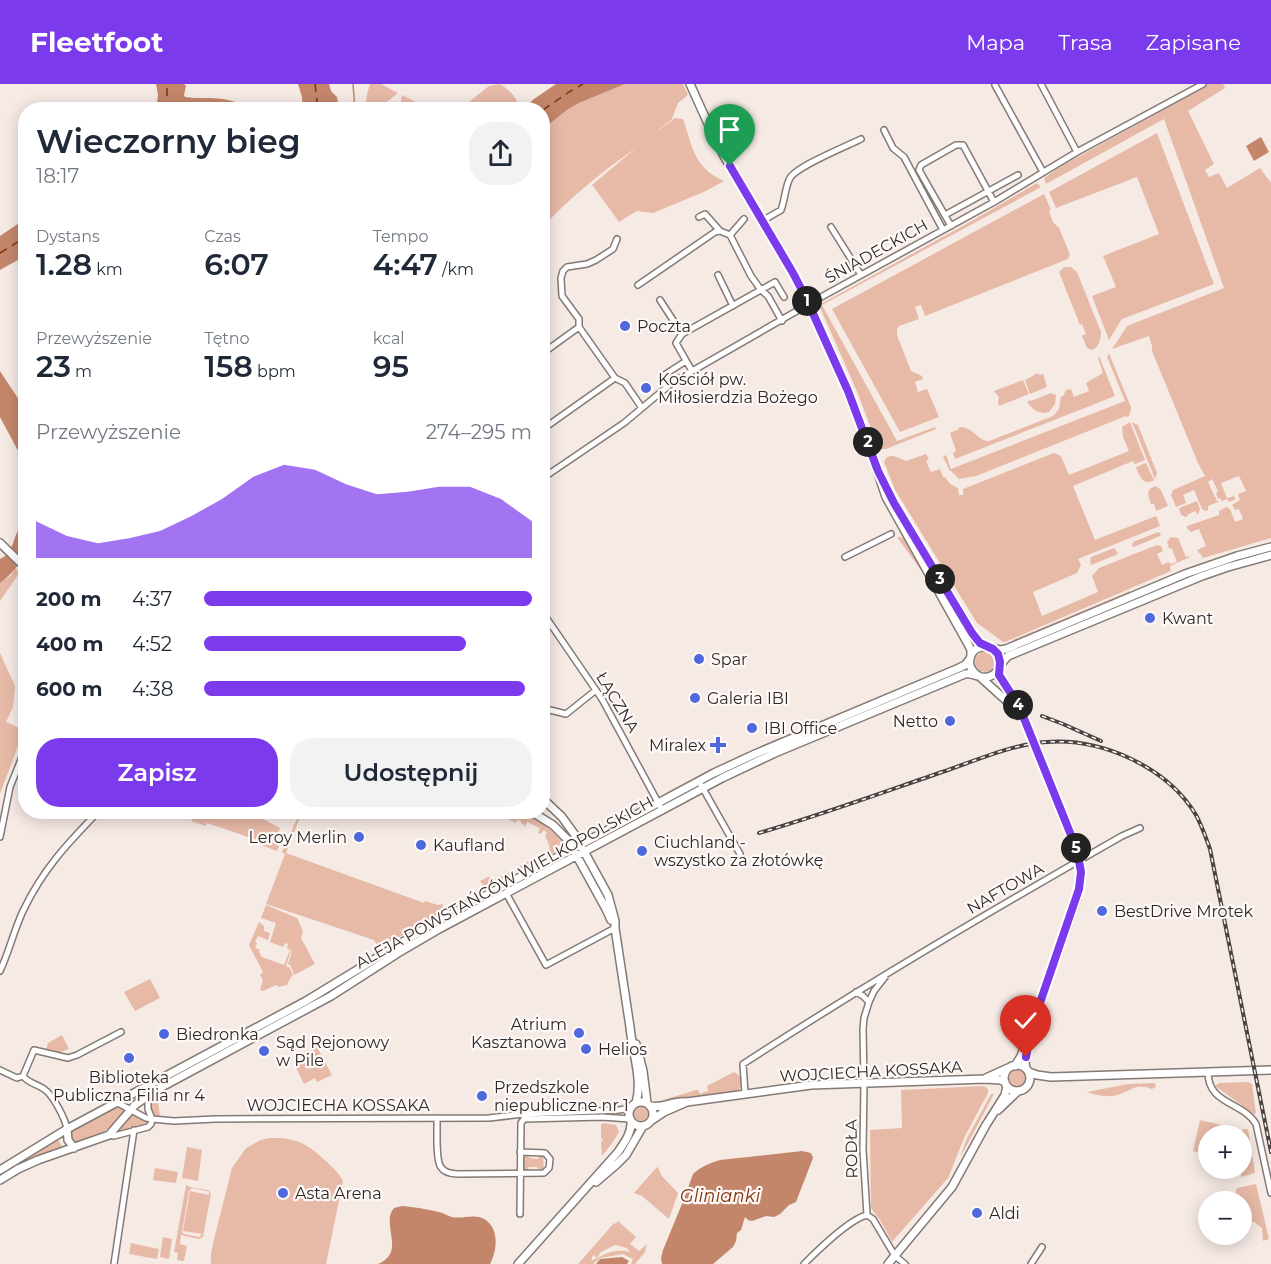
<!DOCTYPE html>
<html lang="pl">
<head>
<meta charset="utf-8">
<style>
  :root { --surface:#fff; --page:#f2f2f3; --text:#1f2937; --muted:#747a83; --accent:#7c3aed }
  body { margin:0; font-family:Montserrat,sans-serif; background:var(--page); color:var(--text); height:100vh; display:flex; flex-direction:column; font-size:22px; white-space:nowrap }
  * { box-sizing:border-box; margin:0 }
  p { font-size:20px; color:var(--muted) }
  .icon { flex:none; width:33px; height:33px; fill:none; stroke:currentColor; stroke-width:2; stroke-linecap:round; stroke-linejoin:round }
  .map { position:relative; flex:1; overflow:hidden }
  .panel { position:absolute; left:18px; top:18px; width:532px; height:717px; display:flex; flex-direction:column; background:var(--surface); border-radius:24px; box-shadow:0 3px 15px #0003 }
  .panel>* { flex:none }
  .fabs { position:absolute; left:1198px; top:1041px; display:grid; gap:12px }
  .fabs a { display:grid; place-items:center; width:54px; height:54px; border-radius:50%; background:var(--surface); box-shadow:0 3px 15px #0003; font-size:30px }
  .pin { position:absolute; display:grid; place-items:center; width:51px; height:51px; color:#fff; margin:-62px -26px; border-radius:50% 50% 50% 0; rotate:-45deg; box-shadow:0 0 6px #0007 }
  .pin .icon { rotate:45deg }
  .km { position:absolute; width:30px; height:30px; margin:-15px; border-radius:50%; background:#222; color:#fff; font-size:16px; line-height:30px; text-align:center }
  .round { display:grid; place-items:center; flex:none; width:63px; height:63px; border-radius:24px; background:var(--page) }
  .summary { display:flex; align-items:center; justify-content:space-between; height:102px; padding:0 18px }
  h1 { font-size:33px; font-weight:600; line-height:45px }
  .figures { display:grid; grid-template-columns:repeat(3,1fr); gap:9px; height:102px; padding:6px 18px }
  .figures div { display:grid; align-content:center }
  .figures b { font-size:30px; font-weight:600 }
  .figures small { font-size:16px; font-weight:400 }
  .figures p { font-size:16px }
  .chart { height:168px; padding:12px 18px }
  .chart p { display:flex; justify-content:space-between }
  .chart svg { width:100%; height:108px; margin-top:6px; fill:var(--accent); opacity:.7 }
  .action { display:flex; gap:12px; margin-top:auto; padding:12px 18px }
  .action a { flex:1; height:69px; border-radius:24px; background:var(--accent); color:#fff; font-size:24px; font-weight:600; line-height:69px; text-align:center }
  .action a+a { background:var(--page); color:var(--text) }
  ul { padding:0 18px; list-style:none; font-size:20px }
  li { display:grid; grid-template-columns:96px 72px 1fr; align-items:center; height:45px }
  li i { height:15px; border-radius:8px; background:var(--accent) }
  header { display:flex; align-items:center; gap:36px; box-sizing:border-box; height:84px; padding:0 30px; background:var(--accent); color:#fff }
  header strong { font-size:28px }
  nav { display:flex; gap:33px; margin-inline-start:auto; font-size:21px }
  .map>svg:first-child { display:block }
  .green { fill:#e7baa8; fill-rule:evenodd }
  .water { fill:#c4866b }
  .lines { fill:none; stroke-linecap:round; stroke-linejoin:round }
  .stream { stroke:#c4866b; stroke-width:1.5 }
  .ferry { stroke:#80340c; stroke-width:1.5; stroke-dasharray:8 6; stroke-linecap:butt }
  .street-casing { stroke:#847a75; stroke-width:8 }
  .secondary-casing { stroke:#847a75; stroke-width:10 }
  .street { stroke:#fff; stroke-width:5 }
  .secondary { stroke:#fff; stroke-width:7 }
  .rail-casing { stroke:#494341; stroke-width:4 }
  .rail { stroke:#fef9f7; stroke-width:1.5; stroke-dasharray:4.5; stroke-linecap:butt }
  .route-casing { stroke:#fff; stroke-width:12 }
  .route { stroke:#7c3aed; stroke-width:8 }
  .poi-dot { fill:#4f68dd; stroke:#fef9f7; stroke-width:2 }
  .labels { text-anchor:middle; stroke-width:4.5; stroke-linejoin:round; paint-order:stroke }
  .street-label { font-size:16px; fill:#2f2a29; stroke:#fef9f7 }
  .poi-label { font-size:16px; fill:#2f2a29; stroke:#fef9f7; text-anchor:start }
  .water-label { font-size:18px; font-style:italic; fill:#80340c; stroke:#fef9f7 }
</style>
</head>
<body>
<header>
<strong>Fleetfoot</strong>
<nav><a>Mapa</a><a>Trasa</a><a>Zapisane</a></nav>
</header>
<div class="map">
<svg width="1271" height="1180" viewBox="0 0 1271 1180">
  <rect width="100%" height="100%" fill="#f6eae5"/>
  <!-- green -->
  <path class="green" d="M370,0H381L398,9L378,25H365L367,10Z
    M499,0C508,4 515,12 519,21L518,25H460L489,2Z
    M625,0H683L688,11L678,19L672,35L651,52L675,34L683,35C693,63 693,83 724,97L706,107L653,129L637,127L619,138C610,125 601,113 592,101L636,64C603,87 570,113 543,143V45L567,26L579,19Z
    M1208,0H1223L1225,4L1188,27L1214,80L1205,86L1209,93L1219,89L1227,104L1260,84L1271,99V454L1203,474L1200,469H1199L1197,466L1206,462L1199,445L1191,448L1187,444V442L1219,431V427L1226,423L1230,425L1235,438L1243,435L1239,425L1235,426L1232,421L1240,416L1238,410L1246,407L1239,392L1221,399L1227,414L1234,412L1235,414L1234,416L1229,418L1227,415L1222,417L1220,414L1218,415L1216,409L1218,407L1212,395L1208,398L1217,417H1220L1208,422V426L1205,427L1202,425L1194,406L1183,411L1186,419L1176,423L1171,411L1173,406L1205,392L1198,379L1152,267V262L1149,252L1112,265L1127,242L1224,204L1164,35L1046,100L1044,94L1065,80L1156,30L1157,28Z
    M402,11L430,25H404L401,17Z
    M1157,49L1214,200L1122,235L1109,256L1092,212L1116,203L1103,172L1159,150L1137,93L1056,124L1049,108Z
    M1037,99L1041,103L822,221L897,357L935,343L936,345L886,365H879L858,310L819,221L970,138Z
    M1044,110L1051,126L1049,127L1053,138L1059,144L1069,168L1070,171L1068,175L925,232L921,221L915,223L919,235L899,242L897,245V251L911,287L922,292L923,295L915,298L918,308L927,305L939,333L900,348L832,225Z
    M1064,183H1071L1077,188L1101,248C1101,255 1099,263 1092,266L1087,264L1082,252L1086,250L1082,240L1080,241L1059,188Z
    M1105,262L1099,272L1115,312L955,375L953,369L956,367L950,349L959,345V343C973,342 977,357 989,357L1053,332L1059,325L1061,312H1063L1066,306L1071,305L1074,313L1089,307L1086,299L1103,289L1098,274Z
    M1110,269V272L1131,323V326L1129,332L1127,333L1126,332L976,392L959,395L951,387H950L943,373L946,371L951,385L1125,317L1107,273Z
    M1038,289L1039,291L1043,290L1047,302L1045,304L1030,310L1025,296Z
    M1023,296L1029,310L999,322L998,319L999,313L994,307Z
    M1051,309L1056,311L1055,320L1049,328C1040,331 1033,326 1027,318L1030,316L1031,317Z
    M1130,338L1145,376L1135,380L1133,377L1073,402L1095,456L1156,432L1160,442L1078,475L1081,481L1077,489L1033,508L1042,532L1098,508L1092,492L1099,484L1157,461L1161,462L1163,467L1157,470L1162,481L1169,478L1170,480L1177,478L1172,465L1169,464L1167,458L1171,453L1178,454L1186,473L1189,472L1190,473L1170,482L1171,487L1005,558H1003L977,539L895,406L884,378C888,367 898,374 906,377L926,370L929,375L926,377L931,388L940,385L943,393H945L950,400L958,404L959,411H963V405L1054,369L1061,372L1069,391L1129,367L1123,353L1122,343Z
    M1132,338L1138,341L1157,389L1155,395Z
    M1146,379L1154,396C1143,403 1139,391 1136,383Z
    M1156,402L1161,406L1168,422L1156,427L1154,420H1151C1148,412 1145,405 1156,402Z
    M890,405L976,544L973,546L901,429Z
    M1197,417L1200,425L1198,431L1195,427L1187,431V433H1186L1181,431L1179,424Z
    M1158,448L1161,450L1160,452L1134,463L1132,462L1133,458Z
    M897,453L904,454L907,456L927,492L925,495V492Z
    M1114,464L1118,469L1116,471L1091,481L1090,476L1091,473Z
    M15,484L20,488L0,517V499L11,491Z
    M1130,507L1131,510L1013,559V556Z
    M975 578a10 10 0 1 1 20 0a10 10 0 1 1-20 0Z
    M0,569L15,602L13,623L6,638L24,646L0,710Z
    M197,728L207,731L211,728H238L265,736L280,744L275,759L279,762L277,767L256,759L257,756L207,739L206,742L191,737Z
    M300,728H302L286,769L424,819L425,817L438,821L443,820V827L441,830L379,864L374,856L266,820L285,770L282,768Z
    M508,728C531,727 550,743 564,760V763L521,786L519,783L530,776L534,777C549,769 554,769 545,752L547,749L544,746L541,750L538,749L540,744L527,738L525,743L524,741L521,739V737L517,736L516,739L508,735L505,731Z
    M512,787L513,788H516L485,804L480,797L488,793L497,795Z
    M266,821L297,834L303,847L301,854L315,880L294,891L291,882L288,880L292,867L287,864L288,860L285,859L283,863L270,858L276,839L261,834Z
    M259,838L264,842V847L270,849L268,856L258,852L255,858L257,859L255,864L260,866L259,868L262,873L284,881L290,866L291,867L286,882L290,884L293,892L291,893L287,901L279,903L276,901L263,907L260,906L263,896L260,891L263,888L249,861Z
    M150,895L160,914L135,927L124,908Z
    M62,951L69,965L58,969L46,966L48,959Z
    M317,963L332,991L317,998L315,994L304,1000L295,982L305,976L303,971Z
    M1009 994a9 9 0 1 1 18 0a9 9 0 1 1-18 0Z
    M734,988L740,992C742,997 742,1003 738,1007L700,1013L677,1014L663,1019V1016L696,1006H698L700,1010L708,1007L707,1002Z
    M1248,998L1252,1000L1256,1029L1254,1030L1215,1002L1219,999Z
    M1155,999L1156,1003L1152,1005C1135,999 1135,1005 1120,1010C1110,1014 1097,1012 1087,1008L1128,1000Z
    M984,1002L988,1005V1009L965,1052L948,1094L892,1158L880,1136L871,1124L870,1046L902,1044L901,1006Z
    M157,1009L160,1033C149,1031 150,1024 151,1015Z
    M991,1010H994L960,1074L966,1056Z
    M120,1023L127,1026C109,1046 103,1050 77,1059C70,1058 68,1051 72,1045L112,1024Z
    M634 1030a7 7 0 1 1 14 0a7 7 0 1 1-14 0Z
    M132,1029L147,1037L148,1040L114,1050Z
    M1200,1036L1239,1045L1238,1051L1209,1052V1071L1193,1067Z
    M603,1039L616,1041L619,1048L613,1058L602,1072L601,1058L603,1056L601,1053V1041Z
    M1243,1045H1248L1255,1089L1241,1093V1085L1242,1084V1052L1241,1051Z
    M57,1054L63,1064L61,1065L27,1077L0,1092V1090Z
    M270,1054C296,1053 308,1060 327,1078C333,1084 339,1089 343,1097L326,1180H211V1170L214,1155L232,1084L246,1064L261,1056Z
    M187,1063L202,1066L198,1097L182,1094Z
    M523,1071H527L530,1074L538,1075L540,1071H543L544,1086L540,1087L537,1083H529L527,1087H523Z
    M657,1083L659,1085L661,1091L678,1109L669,1135L642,1112L634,1109Z
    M155,1084L178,1088L176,1099L153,1096Z
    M1256,1100L1269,1155L1263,1157L1262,1144L1254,1138L1242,1136V1118L1233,1117L1237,1104Z
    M186,1101L190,1103L208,1106L211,1110L203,1153L199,1155L181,1151L180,1160L187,1162L184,1177L177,1176L178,1169L174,1168ZM192,1104L207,1107L209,1109V1111L190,1107L183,1147L202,1150L199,1153L184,1150L182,1148L189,1107Z
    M618,1137L636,1153L630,1160L639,1167L647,1160L645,1168L635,1180H631L633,1175L623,1170L600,1174L593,1180H578L614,1139L615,1140ZM615,1161L627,1164L630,1168C614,1164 605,1170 591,1177L593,1171L597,1174L601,1168Z
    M163,1153L172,1155L169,1175L160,1173Z
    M131,1159L159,1165L157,1175L129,1170Z"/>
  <!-- water -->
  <path class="water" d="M156,0H184L186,2L184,11L185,13C198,15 210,13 223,15C234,17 245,21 255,25H150L157,19L158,11Z
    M298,0H329L331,7L337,13L339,25H303L302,13Z
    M556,0H625L579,19L567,26L543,45V26L523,25L534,15Z
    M1261,53L1269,68L1254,77L1246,62Z
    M25,135V172L0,186V152Z
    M0,287L25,325V380L0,333Z
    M25,428V473C17,482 10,492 0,499V475C11,470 12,461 16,451C19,443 23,436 25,428Z
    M802,1067L811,1069L813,1074L796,1118L789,1121L780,1130L774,1133L766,1132L752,1137L748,1136L745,1133L741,1146L737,1149L736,1157L733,1163L713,1180H662L661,1174L663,1166L684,1115L693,1090C701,1083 709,1079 720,1076Z
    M402,1122C414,1123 427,1125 439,1128C444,1129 447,1132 452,1133C461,1135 470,1131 479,1133C500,1139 498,1165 490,1180H378C407,1168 380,1140 394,1124Z
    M622,1173L629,1177L627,1180H596L600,1175Z"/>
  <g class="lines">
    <!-- stream -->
    <path class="stream" d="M353,0L355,26"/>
    <!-- ferry -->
    <path class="ferry" d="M315,0L318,26
      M167,26V0
      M543,26L569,8L583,0
      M0,169L26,153"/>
    <defs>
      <path id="street" d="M1041,0L1077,68
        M995,1L1043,88
        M884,46L893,64L904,73L943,146
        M945,131L1018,91
        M699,133L705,130L720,147
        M762,137L781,126C785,116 785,103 790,94C797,82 847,62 861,55
        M951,142L919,86L921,81L956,61H963L994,118
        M831,143L861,191
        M730,151L751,192L761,206L768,212L782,237
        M617,155L613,165L596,176L587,180L567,183L563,187L561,194L562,212L579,235V243L615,294L625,299L642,324
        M718,191L733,222
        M638,201L715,148L720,147L730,151L744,135
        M660,216L682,250
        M543,269L579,243
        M692,287L676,259L682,250L775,198L784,213
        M666,302L662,295L664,291L686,277
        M543,345L615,294
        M543,394L624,339L673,298L823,212L994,118L1077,68L1203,0
        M845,473L891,450
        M543,529L602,615L660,722
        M543,623L547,627L550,626L566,630L596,606
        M701,701L740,770
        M0,753L10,703L26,663
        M506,809L546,881L615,844
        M0,887C9,868 14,846 23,827C43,785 67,760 98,728
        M856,908L863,912L869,918
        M0,986L17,994L23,992
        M1208,988C1208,1021 1242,1017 1256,1040L1271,1109
        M23,992L34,966L68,974L77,971L121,948
        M23,992C28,999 37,1000 44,1005C53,1011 65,1034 67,1045
        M745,1009L743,980C866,900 994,825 1122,752L1140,744
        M148,1011V1025L152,1035
        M116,1018L146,1034L152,1035L174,1037L215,1035L489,1034L524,1030L619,1026L630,1024
        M524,1030V1035L602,1033L630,1035
        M437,1034C437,1043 437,1051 437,1059C438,1076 436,1090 458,1090L544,1089L549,1084L550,1075L545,1069L520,1068
        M109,1051L114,1052L148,1043L151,1040L152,1035
        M520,1130L521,1039L524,1035
        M867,1131L863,1066L864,998L863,945L864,934L869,918L874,907L885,893
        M114,1180L134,1046
        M804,1180C817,1167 850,1135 867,1131L873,1135L895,1172L905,1180
        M1031,1180L1042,1163"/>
      <path id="secondary" d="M690,0L710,44L724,72L793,189L806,214L830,267L854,322L868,360L886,413L968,560L971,566V571
        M901,432L972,549L980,559L986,562
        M0,459L26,484
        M993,564L1000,566L1006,565L1185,490L1237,472L1271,463
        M1000,581L1008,572L1202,492L1228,483L1271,471
        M999,584V593L1019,622L1077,766L1081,792L1077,814L1031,945L1021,972L1015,982
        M979,592L1010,620L1020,632
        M543,715L562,733L575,751L608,811L615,837V844L630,943C632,967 643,996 636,1019
        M532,728L553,741L568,756L606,825L611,836
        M636,960L643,987L647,1019
        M1004 994a13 13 0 1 1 26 0a13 13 0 1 1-26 0Z
        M1026,984L1025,979L1029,959
        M1029,988L1037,991L1051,993L1271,986
        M986,994L1008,984
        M629 1030a12 12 0 1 1 24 0a12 12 0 1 1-24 0Z
        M651,1022C663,1025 673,1016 687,1018L811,1001L985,995L1001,996L1005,998
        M998,1026L1018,1007
        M652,1036L664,1028L687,1018
        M67,1045L68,1056L74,1064
        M0,1086L67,1045L306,917L429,842L714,689L755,670L959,584L965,581L970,575
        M0,1096L18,1085L38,1076L109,1051L135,1021L158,1005L331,912L398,869L439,845L722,694L775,669L965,590C973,588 979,595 988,593C992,592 996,589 999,585C1008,564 974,553 970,575C968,582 972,587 977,591
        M596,1098L617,1080L626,1071L643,1042
        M518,1180L618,1068C624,1059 632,1049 631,1037
        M888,1180L952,1103L986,1041L1005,1011L1007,1002"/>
    </defs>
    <!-- street casing -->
    <use href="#street" class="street-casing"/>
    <!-- secondary casing -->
    <use href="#secondary" class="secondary-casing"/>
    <!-- street -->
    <use href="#street" class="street"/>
    <!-- secondary -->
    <use href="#secondary" class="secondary"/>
    <defs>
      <path id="rail" d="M1042,632L1063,640L1101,657
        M759,749C821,731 881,709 942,688C975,677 1012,660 1047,658C1102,654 1167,683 1196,731C1202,742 1206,754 1210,765L1271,1068"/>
    </defs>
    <!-- rail casing -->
    <use href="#rail" class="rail-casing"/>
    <!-- rail -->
    <use href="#rail" class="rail"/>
  </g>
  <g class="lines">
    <defs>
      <path id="route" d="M730,82L793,189L806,214L848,307L878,387L894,419L972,549L980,559L993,565L998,570L1000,578L999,591L1019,622L1077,766L1081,788L1079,805L1031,945L1026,973"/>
    </defs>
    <!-- route casing -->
    <use href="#route" class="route-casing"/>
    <!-- route -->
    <use href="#route" class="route"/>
  </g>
  <!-- markers -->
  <g class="poi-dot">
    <circle cx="625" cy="242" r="6"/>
    <circle cx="646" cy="304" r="6"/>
    <circle cx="1150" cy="534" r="6"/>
    <circle cx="699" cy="575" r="6"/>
    <circle cx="695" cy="614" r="6"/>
    <circle cx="950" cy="637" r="6"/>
    <circle cx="752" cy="644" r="6"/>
    <path d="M715 652h6v6h6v6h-6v6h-6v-6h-6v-6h6z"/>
    <circle cx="359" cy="753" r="6"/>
    <circle cx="421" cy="761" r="6"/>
    <circle cx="642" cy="767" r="6"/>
    <circle cx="1102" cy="827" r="6"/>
    <circle cx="579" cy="949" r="6"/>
    <circle cx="164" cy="950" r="6"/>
    <circle cx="586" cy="965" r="6"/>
    <circle cx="264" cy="967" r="6"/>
    <circle cx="129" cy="974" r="6"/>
    <circle cx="482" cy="1012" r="6"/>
    <circle cx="283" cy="1109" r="6"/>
    <circle cx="977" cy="1129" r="6"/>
  </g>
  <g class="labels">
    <!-- street labels -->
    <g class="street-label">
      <text transform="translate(876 167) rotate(-29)" y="6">ŚNIADECKICH</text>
      <text transform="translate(618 618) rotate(59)" y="6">ŁĄCZNA</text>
      <text transform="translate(504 798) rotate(-29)" y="6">ALEJA POWSTAŃCÓW WIELKOPOLSKICH</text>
      <text transform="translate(1005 804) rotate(-30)" y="6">NAFTOWA</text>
      <text transform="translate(871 987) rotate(-3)" y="6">WOJCIECHA KOSSAKA</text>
      <text x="338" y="1027">WOJCIECHA KOSSAKA</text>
      <text transform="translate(851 1065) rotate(-91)" y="6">RODŁA</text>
    </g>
    <!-- poi labels -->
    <g class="poi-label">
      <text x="637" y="248">Poczta</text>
      <text x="658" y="301">Kościół pw.<tspan x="658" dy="18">Miłosierdzia Bożego</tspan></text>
      <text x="1162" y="540">Kwant</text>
      <text x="711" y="581">Spar</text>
      <text x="707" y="620">Galeria IBI</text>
      <text x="938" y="643" text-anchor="end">Netto</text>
      <text x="764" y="650">IBI Office</text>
      <text x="706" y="667" text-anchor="end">Miralex</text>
      <text x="347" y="759" text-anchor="end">Leroy Merlin</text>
      <text x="654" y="764">Ciuchland -<tspan x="654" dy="18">wszystko za złotówkę</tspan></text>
      <text x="433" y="767">Kaufland</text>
      <text x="1114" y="833">BestDrive Mrotek</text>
      <text x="567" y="946" text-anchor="end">Atrium<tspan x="567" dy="18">Kasztanowa</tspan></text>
      <text x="176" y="956">Biedronka</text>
      <text x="276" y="964">Sąd Rejonowy<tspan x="276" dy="18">w Pile</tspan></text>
      <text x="598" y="971">Helios</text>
      <text x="129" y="999" text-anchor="middle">Biblioteka<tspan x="129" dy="18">Publiczna Filia nr 4</tspan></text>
      <text x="494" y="1009">Przedszkole<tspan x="494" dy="18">niepubliczne nr 1</tspan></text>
      <text x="295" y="1115">Asta Arena</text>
      <text x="989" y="1135">Aldi</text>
    </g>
    <!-- water labels -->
    <g class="water-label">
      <text x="720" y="1118">Glinianki</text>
    </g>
  </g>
</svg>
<div class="fabs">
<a>+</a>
<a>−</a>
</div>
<div class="pin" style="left:730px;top:82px;background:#1e9e55"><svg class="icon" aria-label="arrive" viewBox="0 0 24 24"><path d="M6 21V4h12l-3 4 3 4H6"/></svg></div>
<div class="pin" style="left:1026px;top:973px;background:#d93025"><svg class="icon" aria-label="check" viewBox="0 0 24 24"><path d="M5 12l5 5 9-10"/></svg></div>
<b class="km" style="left:807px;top:217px">1</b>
<b class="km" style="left:868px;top:358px">2</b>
<b class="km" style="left:940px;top:495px">3</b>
<b class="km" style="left:1018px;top:621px">4</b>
<b class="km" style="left:1076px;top:764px">5</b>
<section class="panel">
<div class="summary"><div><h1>Wieczorny bieg</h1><p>18:17</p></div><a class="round"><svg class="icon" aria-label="share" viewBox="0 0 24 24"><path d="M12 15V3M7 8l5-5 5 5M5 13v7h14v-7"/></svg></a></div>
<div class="figures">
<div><p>Dystans</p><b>1.28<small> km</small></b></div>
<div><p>Czas</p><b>6:07</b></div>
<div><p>Tempo</p><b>4:47<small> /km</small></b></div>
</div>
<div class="figures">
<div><p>Przewyższenie</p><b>23<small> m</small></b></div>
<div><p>Tętno</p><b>158<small> bpm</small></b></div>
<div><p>kcal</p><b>95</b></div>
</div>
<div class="chart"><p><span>Przewyższenie</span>274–295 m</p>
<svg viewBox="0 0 160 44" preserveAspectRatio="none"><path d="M0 44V29L10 35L20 38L30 36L40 33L50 27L60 20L70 11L80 6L90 8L100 14L110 18L120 17L130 15L140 15L150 20L160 29V44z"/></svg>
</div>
<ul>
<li><b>200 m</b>4:37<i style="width:100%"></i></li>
<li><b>400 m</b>4:52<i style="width:80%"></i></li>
<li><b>600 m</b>4:38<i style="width:98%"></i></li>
</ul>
<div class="action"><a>Zapisz</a><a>Udostępnij</a></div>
</section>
</div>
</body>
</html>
